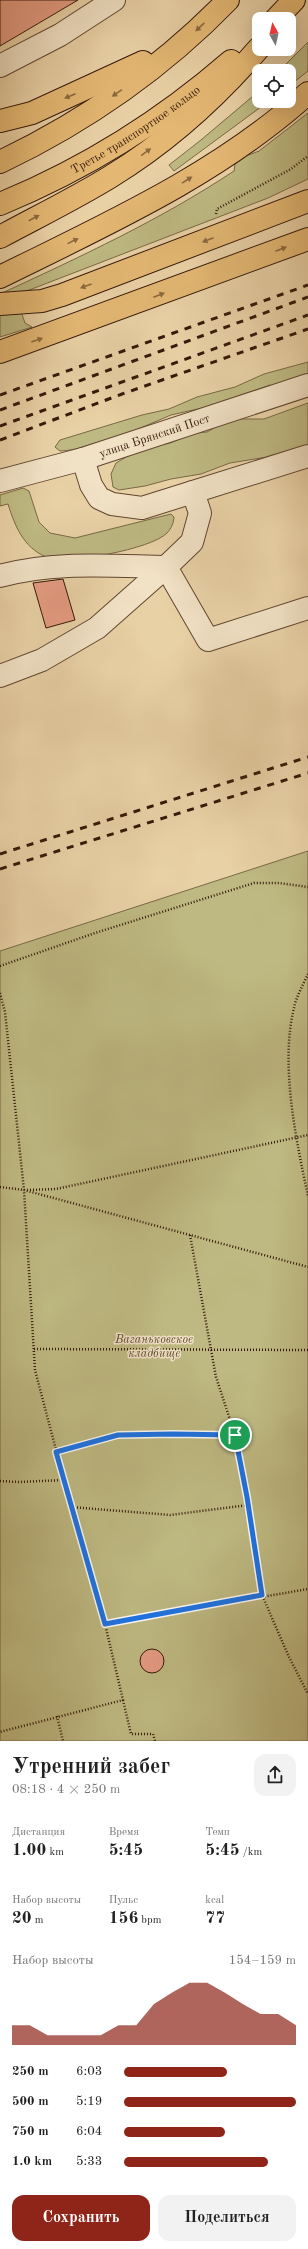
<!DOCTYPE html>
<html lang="ru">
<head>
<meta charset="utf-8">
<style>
  :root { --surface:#fff; --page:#f2f2f2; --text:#222; --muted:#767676; --accent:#8f2418 }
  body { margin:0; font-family:"Old Standard TT",serif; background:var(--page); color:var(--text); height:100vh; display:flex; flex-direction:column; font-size:15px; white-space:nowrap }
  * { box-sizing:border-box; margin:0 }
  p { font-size:13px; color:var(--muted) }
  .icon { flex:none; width:22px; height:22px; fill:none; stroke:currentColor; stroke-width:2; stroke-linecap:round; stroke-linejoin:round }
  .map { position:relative; height:1741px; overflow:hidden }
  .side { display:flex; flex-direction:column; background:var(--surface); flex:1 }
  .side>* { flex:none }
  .needle { width:26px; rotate:352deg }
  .tools { position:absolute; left:252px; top:12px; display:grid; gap:8px }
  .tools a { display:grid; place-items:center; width:44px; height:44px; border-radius:8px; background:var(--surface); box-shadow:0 4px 16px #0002; font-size:20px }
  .pin { position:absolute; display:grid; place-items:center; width:34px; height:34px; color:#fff; margin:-17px; border:2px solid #fff; border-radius:50%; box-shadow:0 1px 4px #0007 }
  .round { display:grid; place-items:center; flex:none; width:42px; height:42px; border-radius:12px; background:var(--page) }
  .head { display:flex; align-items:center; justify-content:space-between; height:68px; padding:0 12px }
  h1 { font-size:22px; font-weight:700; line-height:30px }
  .stats { display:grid; grid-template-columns:repeat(3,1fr); gap:6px; height:68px; padding:4px 12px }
  .stats div { display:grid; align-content:center }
  .stats b { font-size:17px; font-weight:700 }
  .stats small { font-size:11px; font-weight:400 }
  .stats p { font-size:11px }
  .chart { height:112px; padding:8px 12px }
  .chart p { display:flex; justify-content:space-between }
  .chart svg { width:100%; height:72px; margin-top:4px; fill:var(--accent); opacity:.7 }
  .primary-button { display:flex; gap:8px; margin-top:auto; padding:8px 12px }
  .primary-button a { flex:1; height:46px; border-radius:12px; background:var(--accent); color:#fff; font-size:16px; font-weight:700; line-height:46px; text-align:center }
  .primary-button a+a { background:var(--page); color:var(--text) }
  ul { padding:0 12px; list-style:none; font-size:13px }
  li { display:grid; grid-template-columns:64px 48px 1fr; align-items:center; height:30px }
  li i { height:10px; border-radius:5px; background:var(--accent) }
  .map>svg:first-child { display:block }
  .green { fill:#beb982; stroke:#796846 }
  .building { fill:#e69c83; stroke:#34180a }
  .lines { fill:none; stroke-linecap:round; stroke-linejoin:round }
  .minor-casing { stroke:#614631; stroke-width:24 }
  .major-casing { stroke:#34180a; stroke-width:24 }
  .path { stroke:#34180a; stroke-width:2.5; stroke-dasharray:1 2; stroke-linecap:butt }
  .minor { stroke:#f1e1c5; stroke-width:22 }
  .major { stroke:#e4b873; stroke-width:22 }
  .rail { stroke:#34180a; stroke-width:3; stroke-dasharray:7 7; stroke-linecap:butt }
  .oneway { fill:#8c683e }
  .route-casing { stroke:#fff; stroke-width:8 }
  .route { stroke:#1a73e8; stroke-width:5 }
  .labels { text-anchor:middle; stroke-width:3; stroke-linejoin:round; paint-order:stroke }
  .street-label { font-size:12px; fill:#34180a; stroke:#f1e1c5 }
  .park-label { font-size:12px; font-style:italic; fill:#5d482e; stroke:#f1e1c5 }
</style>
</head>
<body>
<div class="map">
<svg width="308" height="1741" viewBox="0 0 308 1741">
  <rect width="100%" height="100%" fill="#e9d1a6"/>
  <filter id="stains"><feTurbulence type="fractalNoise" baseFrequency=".005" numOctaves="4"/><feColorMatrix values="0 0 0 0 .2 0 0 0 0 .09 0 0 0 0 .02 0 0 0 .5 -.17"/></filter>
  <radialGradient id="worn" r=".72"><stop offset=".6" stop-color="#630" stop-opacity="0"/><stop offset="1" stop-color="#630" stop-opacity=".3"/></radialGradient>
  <!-- green -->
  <path class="green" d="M308,42V71L289,86V71H279Z
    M259,91V101H269L174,171L169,165L201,140Z
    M308,113V179L268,198L24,292L17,300L25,323L32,327L0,337V294C80,257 160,220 234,171L235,164L246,156L259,151Z
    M308,362V380L278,387L270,385L202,408L171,415L110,441C97,440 78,451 60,451L55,447L60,440L142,415L169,409L197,397L235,387L264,374Z
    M308,403V445L267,457L230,463L201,474L171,479L145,486L119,490L113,487L111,474L116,463L138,450L170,443L195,433L207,432L223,423L240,419H264Z
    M23,488L29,491L39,522L50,533L75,538L171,514L174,517C174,522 171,529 167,533C152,549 66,565 46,557C23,547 15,526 8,504L0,506V495Z
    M308,851V1741H0V951Z"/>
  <!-- building -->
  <path class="building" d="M0,0H78L0,46Z
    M63,579L75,620L46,628L33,583Z
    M140 1661a12 12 0 1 1 24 0a12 12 0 1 1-24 0Z"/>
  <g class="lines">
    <defs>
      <g id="minor">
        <path d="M0,66L60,35L114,0"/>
        <path id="s1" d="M0,481L83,459L308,385"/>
        <path d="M193,492L308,456"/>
        <path d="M0,576C53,561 111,566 166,567L208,640L308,608"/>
        <path d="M0,676L42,660L97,628L166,567L192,542L200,513L193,492L142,508L112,504L99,498L91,485L83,459"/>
      </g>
      <g id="major">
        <path d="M276,19L294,0"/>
        <path d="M0,121L32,113L143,62"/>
        <path d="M0,162C84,122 163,67 228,0"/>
        <path id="s2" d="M0,204C85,169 162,121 231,61"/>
        <path d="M0,237C37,217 74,199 110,177C166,143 216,98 259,48"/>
        <path d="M0,277C107,224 219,174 308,93"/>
        <path d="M0,304L42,301L62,295L308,201"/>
        <path d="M0,352L308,239"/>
      </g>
    </defs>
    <!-- minor casing -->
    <use href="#minor" class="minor-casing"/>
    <!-- major casing -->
    <use href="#major" class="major-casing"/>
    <!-- path -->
    <path class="path" d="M216,214L217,209L291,169L308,156
      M0,966L95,933L254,883H279L308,887
      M308,974C303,985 296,997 294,1008C280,1064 296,1140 308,1196
      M0,993L5,1012L24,1190L35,1370L71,1507L105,1624L123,1700L0,1732
      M0,1187L24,1190L308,1267
      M27,1190L56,1189L308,1135
      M190,1235L216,1377L235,1435L247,1497L262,1595L289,1657L308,1694
      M34,1349L308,1350
      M57,1452L118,1435H235
      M0,1481L19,1482L64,1480
      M71,1507L170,1515L248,1505
      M105,1624L308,1589
      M123,1700L131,1734H153L155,1741
      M57,1716L63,1741"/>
    <!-- minor -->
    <use href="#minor" class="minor"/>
    <!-- major -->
    <use href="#major" class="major"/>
    <!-- rail -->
    <path class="rail" d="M0,395L308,285
      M0,410L308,297
      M0,426L308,315
      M0,440L122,394L308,329
      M0,854L308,757
      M0,869L308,773"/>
  </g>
  <!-- one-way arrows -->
  <defs><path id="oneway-solid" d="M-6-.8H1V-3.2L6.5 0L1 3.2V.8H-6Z"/></defs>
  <g class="oneway">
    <use href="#oneway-solid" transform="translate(200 27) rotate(137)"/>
    <use href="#oneway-solid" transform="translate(117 93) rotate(145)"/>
    <use href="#oneway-solid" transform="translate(70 96) rotate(157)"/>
    <use href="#oneway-solid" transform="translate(146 152) rotate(-36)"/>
    <use href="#oneway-solid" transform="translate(187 180) rotate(-32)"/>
    <use href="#oneway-solid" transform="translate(34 218) rotate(-28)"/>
    <use href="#oneway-solid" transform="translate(208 240) rotate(159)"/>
    <use href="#oneway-solid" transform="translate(73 241) rotate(-26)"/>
    <use href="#oneway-solid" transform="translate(281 249) rotate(-21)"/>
    <use href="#oneway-solid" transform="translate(86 286) rotate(160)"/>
    <use href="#oneway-solid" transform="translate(159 295) rotate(-21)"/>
    <use href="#oneway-solid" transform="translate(37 340) rotate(-19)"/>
  </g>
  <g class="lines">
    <defs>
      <path id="route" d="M173,1434L235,1435L247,1497L262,1595L105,1624L56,1452L118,1435Z"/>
    </defs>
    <!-- route casing -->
    <use href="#route" class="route-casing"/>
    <!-- route -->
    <use href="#route" class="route"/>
  </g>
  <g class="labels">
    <!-- street labels -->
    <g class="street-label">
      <text dy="4" stroke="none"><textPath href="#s2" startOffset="155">Третье транспортное кольцо</textPath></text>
      <text dy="4" stroke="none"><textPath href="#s1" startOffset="161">улица Брянский Пост</textPath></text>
    </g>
    <!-- park labels -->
    <g class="park-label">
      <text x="154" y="1343">Ваганьковское<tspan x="154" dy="14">кладбище</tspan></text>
    </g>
  </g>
  <rect width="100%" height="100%" filter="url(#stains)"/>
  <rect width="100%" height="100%" fill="url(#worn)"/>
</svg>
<div class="tools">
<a><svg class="needle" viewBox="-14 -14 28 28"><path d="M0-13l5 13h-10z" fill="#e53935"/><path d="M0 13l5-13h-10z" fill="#767676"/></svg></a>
<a><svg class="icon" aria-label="locate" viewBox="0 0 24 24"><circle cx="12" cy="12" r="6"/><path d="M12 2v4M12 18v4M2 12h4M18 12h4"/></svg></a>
</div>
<div class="pin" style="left:235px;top:1435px;background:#1e9e55"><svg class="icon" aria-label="arrive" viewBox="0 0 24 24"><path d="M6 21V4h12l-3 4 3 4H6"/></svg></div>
</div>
<section class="side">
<div class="head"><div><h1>Утренний забег</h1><p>08:18 · 4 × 250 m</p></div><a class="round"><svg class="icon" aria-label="share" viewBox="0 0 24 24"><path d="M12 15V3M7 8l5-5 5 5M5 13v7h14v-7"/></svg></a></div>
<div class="stats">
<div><p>Дистанция</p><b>1.00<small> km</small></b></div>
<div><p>Время</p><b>5:45</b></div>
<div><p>Темп</p><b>5:45<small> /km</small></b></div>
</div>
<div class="stats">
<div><p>Набор высоты</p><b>20<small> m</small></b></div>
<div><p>Пульс</p><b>156<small> bpm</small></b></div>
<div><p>kcal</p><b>77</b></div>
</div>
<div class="chart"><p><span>Набор высоты</span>154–159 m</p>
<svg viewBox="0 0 160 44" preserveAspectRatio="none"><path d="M0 44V32L10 32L20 38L30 38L40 38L50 38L60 32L70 32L80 19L90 12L100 6L110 6L120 12L130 19L140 25L150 25L160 32V44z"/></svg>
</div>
<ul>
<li><b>250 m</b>6:03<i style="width:60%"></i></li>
<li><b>500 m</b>5:19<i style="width:100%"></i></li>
<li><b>750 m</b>6:04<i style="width:59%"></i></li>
<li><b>1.0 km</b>5:33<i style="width:84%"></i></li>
</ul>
<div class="primary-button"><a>Сохранить</a><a>Поделиться</a></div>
</section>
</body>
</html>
